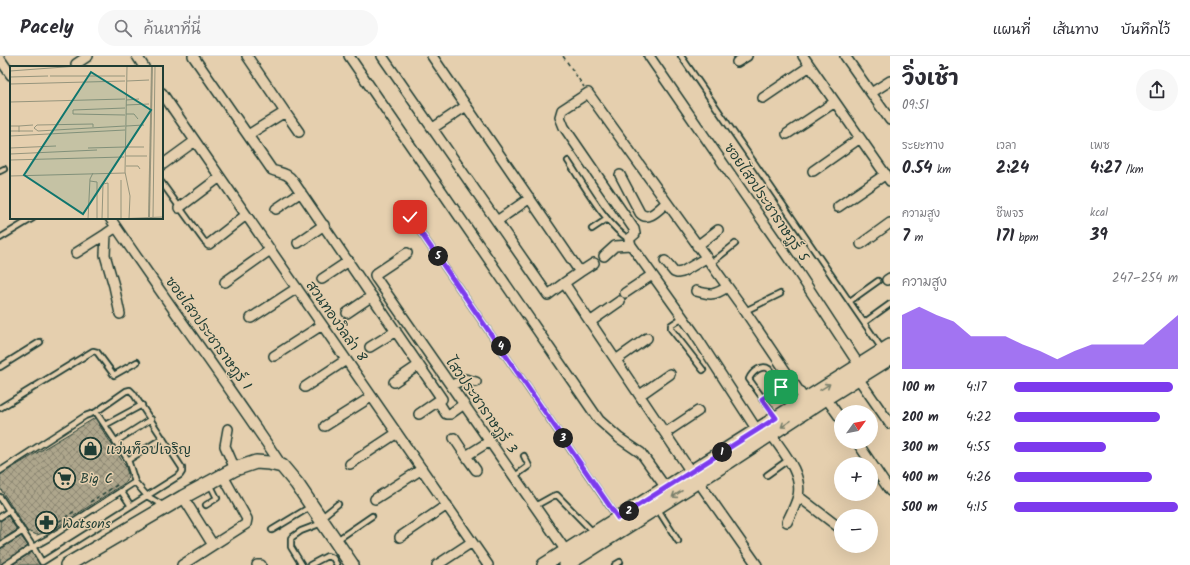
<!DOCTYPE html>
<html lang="th">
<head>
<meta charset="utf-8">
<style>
  :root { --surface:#fff; --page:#f7f7f7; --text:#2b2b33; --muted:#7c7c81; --line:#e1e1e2; --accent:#7c3aed }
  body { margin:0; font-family:Kalam,"Playpen Sans Thai",sans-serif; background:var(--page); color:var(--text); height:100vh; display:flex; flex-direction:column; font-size:15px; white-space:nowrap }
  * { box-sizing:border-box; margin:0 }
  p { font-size:13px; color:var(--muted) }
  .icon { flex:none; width:22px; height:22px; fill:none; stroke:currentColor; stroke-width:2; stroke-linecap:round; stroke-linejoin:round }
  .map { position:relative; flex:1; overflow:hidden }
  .details { display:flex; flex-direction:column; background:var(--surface); width:300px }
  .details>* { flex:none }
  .needle { width:26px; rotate:57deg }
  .fabs { position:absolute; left:834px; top:349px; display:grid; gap:8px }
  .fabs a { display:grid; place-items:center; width:44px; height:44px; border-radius:50%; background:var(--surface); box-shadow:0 4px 16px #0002; font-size:20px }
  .pin { position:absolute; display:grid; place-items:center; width:34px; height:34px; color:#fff; margin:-17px; border-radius:8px; box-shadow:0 2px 6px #0006 }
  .km { position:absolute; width:20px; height:20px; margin:-10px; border-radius:50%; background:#222; color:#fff; font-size:11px; line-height:20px; text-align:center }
  .round { display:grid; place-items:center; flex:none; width:42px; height:42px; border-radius:21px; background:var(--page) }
  .head { display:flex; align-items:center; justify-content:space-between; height:68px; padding:0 12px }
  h1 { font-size:22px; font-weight:700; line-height:30px }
  .metrics { display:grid; grid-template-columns:repeat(3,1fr); gap:6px; height:68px; padding:4px 12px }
  .metrics div { display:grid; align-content:center }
  .metrics b { font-size:17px; font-weight:700 }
  .metrics small { font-size:11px; font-weight:400 }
  .metrics p { font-size:11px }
  .chart { height:112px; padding:8px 12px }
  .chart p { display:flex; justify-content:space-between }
  .chart svg { width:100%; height:72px; margin-top:4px; fill:var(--accent); opacity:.7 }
  ul { padding:0 12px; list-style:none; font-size:13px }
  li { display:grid; grid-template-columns:64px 48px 1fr; align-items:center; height:30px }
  li i { height:10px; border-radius:5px; background:var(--accent) }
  header { display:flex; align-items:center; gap:24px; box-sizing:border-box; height:56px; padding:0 20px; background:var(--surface); border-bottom:1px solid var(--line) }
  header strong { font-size:19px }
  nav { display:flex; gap:22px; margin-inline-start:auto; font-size:14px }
  .search { width:280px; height:36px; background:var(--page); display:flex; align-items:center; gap:10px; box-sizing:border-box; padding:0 14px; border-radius:22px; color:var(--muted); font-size:15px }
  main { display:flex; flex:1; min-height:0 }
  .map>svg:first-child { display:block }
  .building { fill:url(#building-cross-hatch); stroke:#1f3d34 }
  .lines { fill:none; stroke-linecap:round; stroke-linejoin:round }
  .lane-casing { stroke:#1f3d34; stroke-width:8 }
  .street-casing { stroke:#1f3d34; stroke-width:12 }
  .secondary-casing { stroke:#1f3d34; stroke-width:16 }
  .path { stroke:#1f3d34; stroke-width:1.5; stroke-dasharray:4 3; stroke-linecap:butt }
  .lane { stroke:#e5cfae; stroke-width:4.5 }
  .street { stroke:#e5cfae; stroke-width:9 }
  .secondary { stroke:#e5cfae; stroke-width:13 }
  .oneway { stroke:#787f6b }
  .route-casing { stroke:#fff; stroke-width:8 }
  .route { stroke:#7c3aed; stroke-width:5 }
  .labels { text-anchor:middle; stroke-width:3; stroke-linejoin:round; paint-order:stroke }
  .street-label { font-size:14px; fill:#1f3d34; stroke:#e5cfae }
  .poi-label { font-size:14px; fill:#1f3d34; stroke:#e5cfae; text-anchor:start }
  .inset-river { fill:none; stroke:#97957d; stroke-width:2 }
  .inset-road { fill:none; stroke:#96957d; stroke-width:1 }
  .view { fill:#0f766e; fill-opacity:0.15; stroke:#0f766e; stroke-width:2 }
  .inset-edge { fill:none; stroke:#1f3d34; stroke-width:2 }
</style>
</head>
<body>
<header>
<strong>Pacely</strong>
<div class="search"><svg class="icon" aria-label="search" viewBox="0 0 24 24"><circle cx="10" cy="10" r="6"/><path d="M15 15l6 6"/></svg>ค้นหาที่นี่</div>
<nav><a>แผนที่</a><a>เส้นทาง</a><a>บันทึกไว้</a></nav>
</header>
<main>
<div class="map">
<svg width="890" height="509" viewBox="0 0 890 509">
  <defs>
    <pattern id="building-cross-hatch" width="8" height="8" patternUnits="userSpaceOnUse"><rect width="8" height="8" fill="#aea68c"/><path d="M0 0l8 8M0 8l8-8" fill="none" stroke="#8d8873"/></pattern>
  </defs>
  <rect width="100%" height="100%" fill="#e5cfae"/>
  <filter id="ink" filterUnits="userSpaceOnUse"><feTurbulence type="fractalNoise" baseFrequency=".025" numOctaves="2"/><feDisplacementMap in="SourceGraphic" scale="8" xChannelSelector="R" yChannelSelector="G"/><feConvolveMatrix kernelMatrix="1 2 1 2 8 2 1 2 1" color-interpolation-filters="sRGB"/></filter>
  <g filter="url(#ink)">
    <!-- building -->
    <path class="building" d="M95,362L126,411L128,419L127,425L122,429L54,473L37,479L27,475L0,432V419Z
      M8,460L17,474L0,485V465Z
      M21,480L28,490L0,509V493Z
      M32,496L40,509H12Z"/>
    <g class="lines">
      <defs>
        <path id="lane" d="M681,0L882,293
          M568,105C583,127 607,171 629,183
          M0,115L4,113
          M162,127L204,185L209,188
          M410,161L617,461
          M592,173L607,163
          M0,182L33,162
          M710,208L735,188
          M850,245L878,225
          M745,255L780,238
          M683,261L671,269V273L703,314
          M865,266L890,248
          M0,311L40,286
          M762,343L781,331
          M0,352L93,295L97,296L114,319L137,306
          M776,361L749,323C752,316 762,308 769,313L792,349
          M105,369L142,349
          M115,386L151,363
          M128,404L163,382
          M0,415L85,360L96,356L128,404L135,426L147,440L164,450
          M767,419L788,404
          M515,420L529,410L524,400
          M121,435L131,450
          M0,441L33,491L49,482L135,426
          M206,449L217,442L210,428
          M535,450L553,440L557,439L593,476
          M657,452L678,485
          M0,461L10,454
          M322,461L338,448
          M272,474L310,451
          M337,484L372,460
          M0,489L23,475
          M5,509L33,491L42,506L180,419L182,416V412L133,337L130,334L126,335L96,356
          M302,509L291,491V482L301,475L322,467
          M310,509L327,500L333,502L337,509
          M615,509L620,506"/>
        <path id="street" d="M137,0L144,11
          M193,0L272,114C280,117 288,117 293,125L442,343L438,345
          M247,0L285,56L299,76
          M349,0L599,364L619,382L641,397L666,432
          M382,0L548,239L564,227L691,416
          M432,0L580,216L564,227
          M649,0L798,216L859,309
          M803,0L890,125
          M845,0L890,64
          M0,3L11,19
          M737,6L747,0
          M76,8L88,0
          M162,37L488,509
          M871,37L890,25
          M763,42L810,10
          M433,72L466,50
          M787,78L835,46
          M248,79L285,56
          M162,109L195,85
          M813,115L860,82
          M620,119L640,157C648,166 659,153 666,147
          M838,151L886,118
          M179,152L220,121
          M276,153L301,136
          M110,162C166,245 226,326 282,410
          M497,165L530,142
          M116,171L106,178L105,199L114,230L120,258
          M298,187L324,169
          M209,188L246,159
          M861,188L890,167
          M697,190L718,174
          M76,197L106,178
          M407,197L377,217L375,219L376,222L566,495
          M604,200L615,190L631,189
          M665,205L674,216L677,217L682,216L706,202
          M580,216L594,207
          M322,223L349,205
          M887,224L890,222
          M225,226L270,194
          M696,235C710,239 714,240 727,231
          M625,237L652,219
          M347,257L372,240
          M251,262L297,232
          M590,266L620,245
          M370,291L396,275
          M274,300L322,269
          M616,304L647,282
          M858,322L890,368
          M394,326L419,309
          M452,329L465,323L476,326
          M305,331L346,304
          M640,339L670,318
          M826,342L841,363
          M419,358L438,345L446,358H450L464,348
          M325,370L371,341
          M228,373L225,390L235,413
          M757,374L694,277L631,189L629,183L635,178L634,173L564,71L560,61L562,54L588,37L745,255L805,344
          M665,377L698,355
          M771,378C782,395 803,417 798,440C796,448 791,458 787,466
          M454,382L466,400
          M857,386L890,435
          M350,408L397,377
          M476,414L466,400L490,385
          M698,425L757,509
          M798,440L841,473
          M183,441L213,489
          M375,443L422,413
          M400,481L447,449
          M182,509L246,468L247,463L223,420
          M257,509H261
          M437,509L472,486"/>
        <path id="secondary" d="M67,509L183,441L235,413L256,406L269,407L282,410L297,428L352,509
          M544,509L890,290
          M566,509L730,405L826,342L890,302"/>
      </defs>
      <!-- lane casing -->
      <use href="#lane" class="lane-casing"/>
      <!-- street casing -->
      <use href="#street" class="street-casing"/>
      <!-- secondary casing -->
      <use href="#secondary" class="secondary-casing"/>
      <!-- path -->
      <path class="path" d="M563,0L584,31
        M90,446L117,429
        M47,473L75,455"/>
      <!-- lane -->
      <use href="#lane" class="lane"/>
      <!-- street -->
      <use href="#street" class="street"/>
      <!-- secondary -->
      <use href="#secondary" class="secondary"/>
    </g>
    <!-- one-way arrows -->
    <defs><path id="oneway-shaft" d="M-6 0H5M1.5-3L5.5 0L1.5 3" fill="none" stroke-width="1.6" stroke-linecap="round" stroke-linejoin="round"/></defs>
    <g class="oneway">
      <use href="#oneway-shaft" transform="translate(825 331) rotate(-32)"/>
      <use href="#oneway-shaft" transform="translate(786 368) rotate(146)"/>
      <use href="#oneway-shaft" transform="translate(677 438) rotate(147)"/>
    </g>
  </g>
  <g class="lines" filter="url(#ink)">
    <defs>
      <path id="route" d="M410,161L618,462L776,362L762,343L781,331"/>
    </defs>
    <!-- route casing -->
    <use href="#route" class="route-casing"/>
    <!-- route -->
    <use href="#route" class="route"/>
  </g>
  <!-- icons -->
  <defs>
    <symbol id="shop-ring" viewBox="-11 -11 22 22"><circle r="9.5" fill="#e5cfae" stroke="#1f3d34" stroke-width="1.5"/><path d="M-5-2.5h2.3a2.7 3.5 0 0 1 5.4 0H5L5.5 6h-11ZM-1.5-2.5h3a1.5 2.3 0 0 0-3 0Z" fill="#1f3d34"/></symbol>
    <symbol id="supermarket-ring" viewBox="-11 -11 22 22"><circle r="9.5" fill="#e5cfae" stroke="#1f3d34" stroke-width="1.5"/><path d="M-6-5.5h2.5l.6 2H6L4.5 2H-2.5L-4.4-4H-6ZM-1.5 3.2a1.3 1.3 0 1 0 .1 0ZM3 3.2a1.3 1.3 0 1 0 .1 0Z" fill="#1f3d34"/></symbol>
    <symbol id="pharmacy-ring" viewBox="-11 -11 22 22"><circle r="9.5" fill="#e5cfae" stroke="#1f3d34" stroke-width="1.5"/><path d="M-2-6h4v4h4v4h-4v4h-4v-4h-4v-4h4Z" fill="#1f3d34"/></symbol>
  </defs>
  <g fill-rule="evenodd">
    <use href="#shop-ring" x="78" y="380" width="25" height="25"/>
    <use href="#supermarket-ring" x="52" y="410" width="25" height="25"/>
    <use href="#pharmacy-ring" x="34" y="454" width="25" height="25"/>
  </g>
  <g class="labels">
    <!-- street labels -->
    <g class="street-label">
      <text transform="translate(767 146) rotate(56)" y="5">ซอยไสวประชาราษฎร์ 5</text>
      <text transform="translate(337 265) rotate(55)" y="5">สวนทองวิลล่า 8</text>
      <text transform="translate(209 277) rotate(54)" y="5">ซอยไสวประชาราษฎร์ 1</text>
      <text transform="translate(482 349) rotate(55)" y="5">ไสวประชาราษฎร์ 3</text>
    </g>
    <!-- poi labels -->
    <g class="poi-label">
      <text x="106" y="398">แว่นท็อปเจริญ</text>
      <text x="80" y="427">Big C</text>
      <text x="62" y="472">Watsons</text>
    </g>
  </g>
  <!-- overview -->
  <g transform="translate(10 10)">
    <rect width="153" height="153" fill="#e5cfae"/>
    <path class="inset-river" d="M139,151L142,0"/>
    <path class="inset-road" d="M117,0L115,106L120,130L119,153M0,5L68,0M40,10H115M0,11L38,10M117,15L139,14M0,18L115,15M116,34L129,33M0,36L115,33M116,39L139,38M116,48H124L128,53M115,49L63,48V44L115,42M0,60H9V66M9,60L23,59M116,60L134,59M83,61V58L27,59L24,62L28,65L115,60M0,65H23M0,70L115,64M116,81H134M0,82L46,80M78,82L115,81M0,88L87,84M116,90H137M0,94L114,91M116,100H128L130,103M0,110L115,107M80,115L87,116V153M143,151L145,0M111,152V114M78,153L80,113L83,107M92,153L93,118L98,117V153M105,153L153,151"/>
    <path class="view" d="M81,6L141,44L73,148L14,109Z"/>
    <rect width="153" height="153" class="inset-edge"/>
  </g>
</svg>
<div class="fabs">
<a><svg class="needle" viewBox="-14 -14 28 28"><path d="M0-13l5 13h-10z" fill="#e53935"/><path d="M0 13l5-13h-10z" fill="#7c7c81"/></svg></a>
<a>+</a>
<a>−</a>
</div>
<div class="pin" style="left:781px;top:331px;background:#1e9e55"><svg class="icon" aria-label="arrive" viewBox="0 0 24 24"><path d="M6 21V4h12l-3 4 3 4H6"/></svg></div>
<div class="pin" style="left:410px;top:161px;background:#d93025"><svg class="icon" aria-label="check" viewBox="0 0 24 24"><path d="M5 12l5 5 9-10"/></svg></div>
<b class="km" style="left:722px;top:396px">1</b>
<b class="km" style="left:629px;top:455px">2</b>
<b class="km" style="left:563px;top:382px">3</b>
<b class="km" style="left:501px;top:290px">4</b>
<b class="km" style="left:438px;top:200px">5</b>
</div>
<section class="details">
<div class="head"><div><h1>วิ่งเช้า</h1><p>09:51</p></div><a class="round"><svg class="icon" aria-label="share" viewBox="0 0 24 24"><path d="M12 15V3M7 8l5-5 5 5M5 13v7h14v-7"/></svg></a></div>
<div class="metrics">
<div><p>ระยะทาง</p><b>0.54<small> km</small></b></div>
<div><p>เวลา</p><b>2:24</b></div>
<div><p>เพซ</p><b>4:27<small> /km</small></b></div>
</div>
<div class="metrics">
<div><p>ความสูง</p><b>7<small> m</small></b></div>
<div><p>ชีพจร</p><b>171<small> bpm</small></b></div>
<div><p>kcal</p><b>39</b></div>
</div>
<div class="chart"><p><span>ความสูง</span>247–254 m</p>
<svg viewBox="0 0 160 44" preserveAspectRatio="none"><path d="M0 44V11L10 6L20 11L30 15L40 24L50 24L60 24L70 29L80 33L90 38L100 33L110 29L120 29L130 29L140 29L150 20L160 11V44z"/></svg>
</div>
<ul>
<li><b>100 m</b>4:17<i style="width:97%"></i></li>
<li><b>200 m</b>4:22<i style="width:89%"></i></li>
<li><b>300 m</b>4:55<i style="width:56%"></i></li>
<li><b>400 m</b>4:26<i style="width:84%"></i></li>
<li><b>500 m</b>4:15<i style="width:100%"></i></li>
</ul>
</section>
</main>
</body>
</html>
